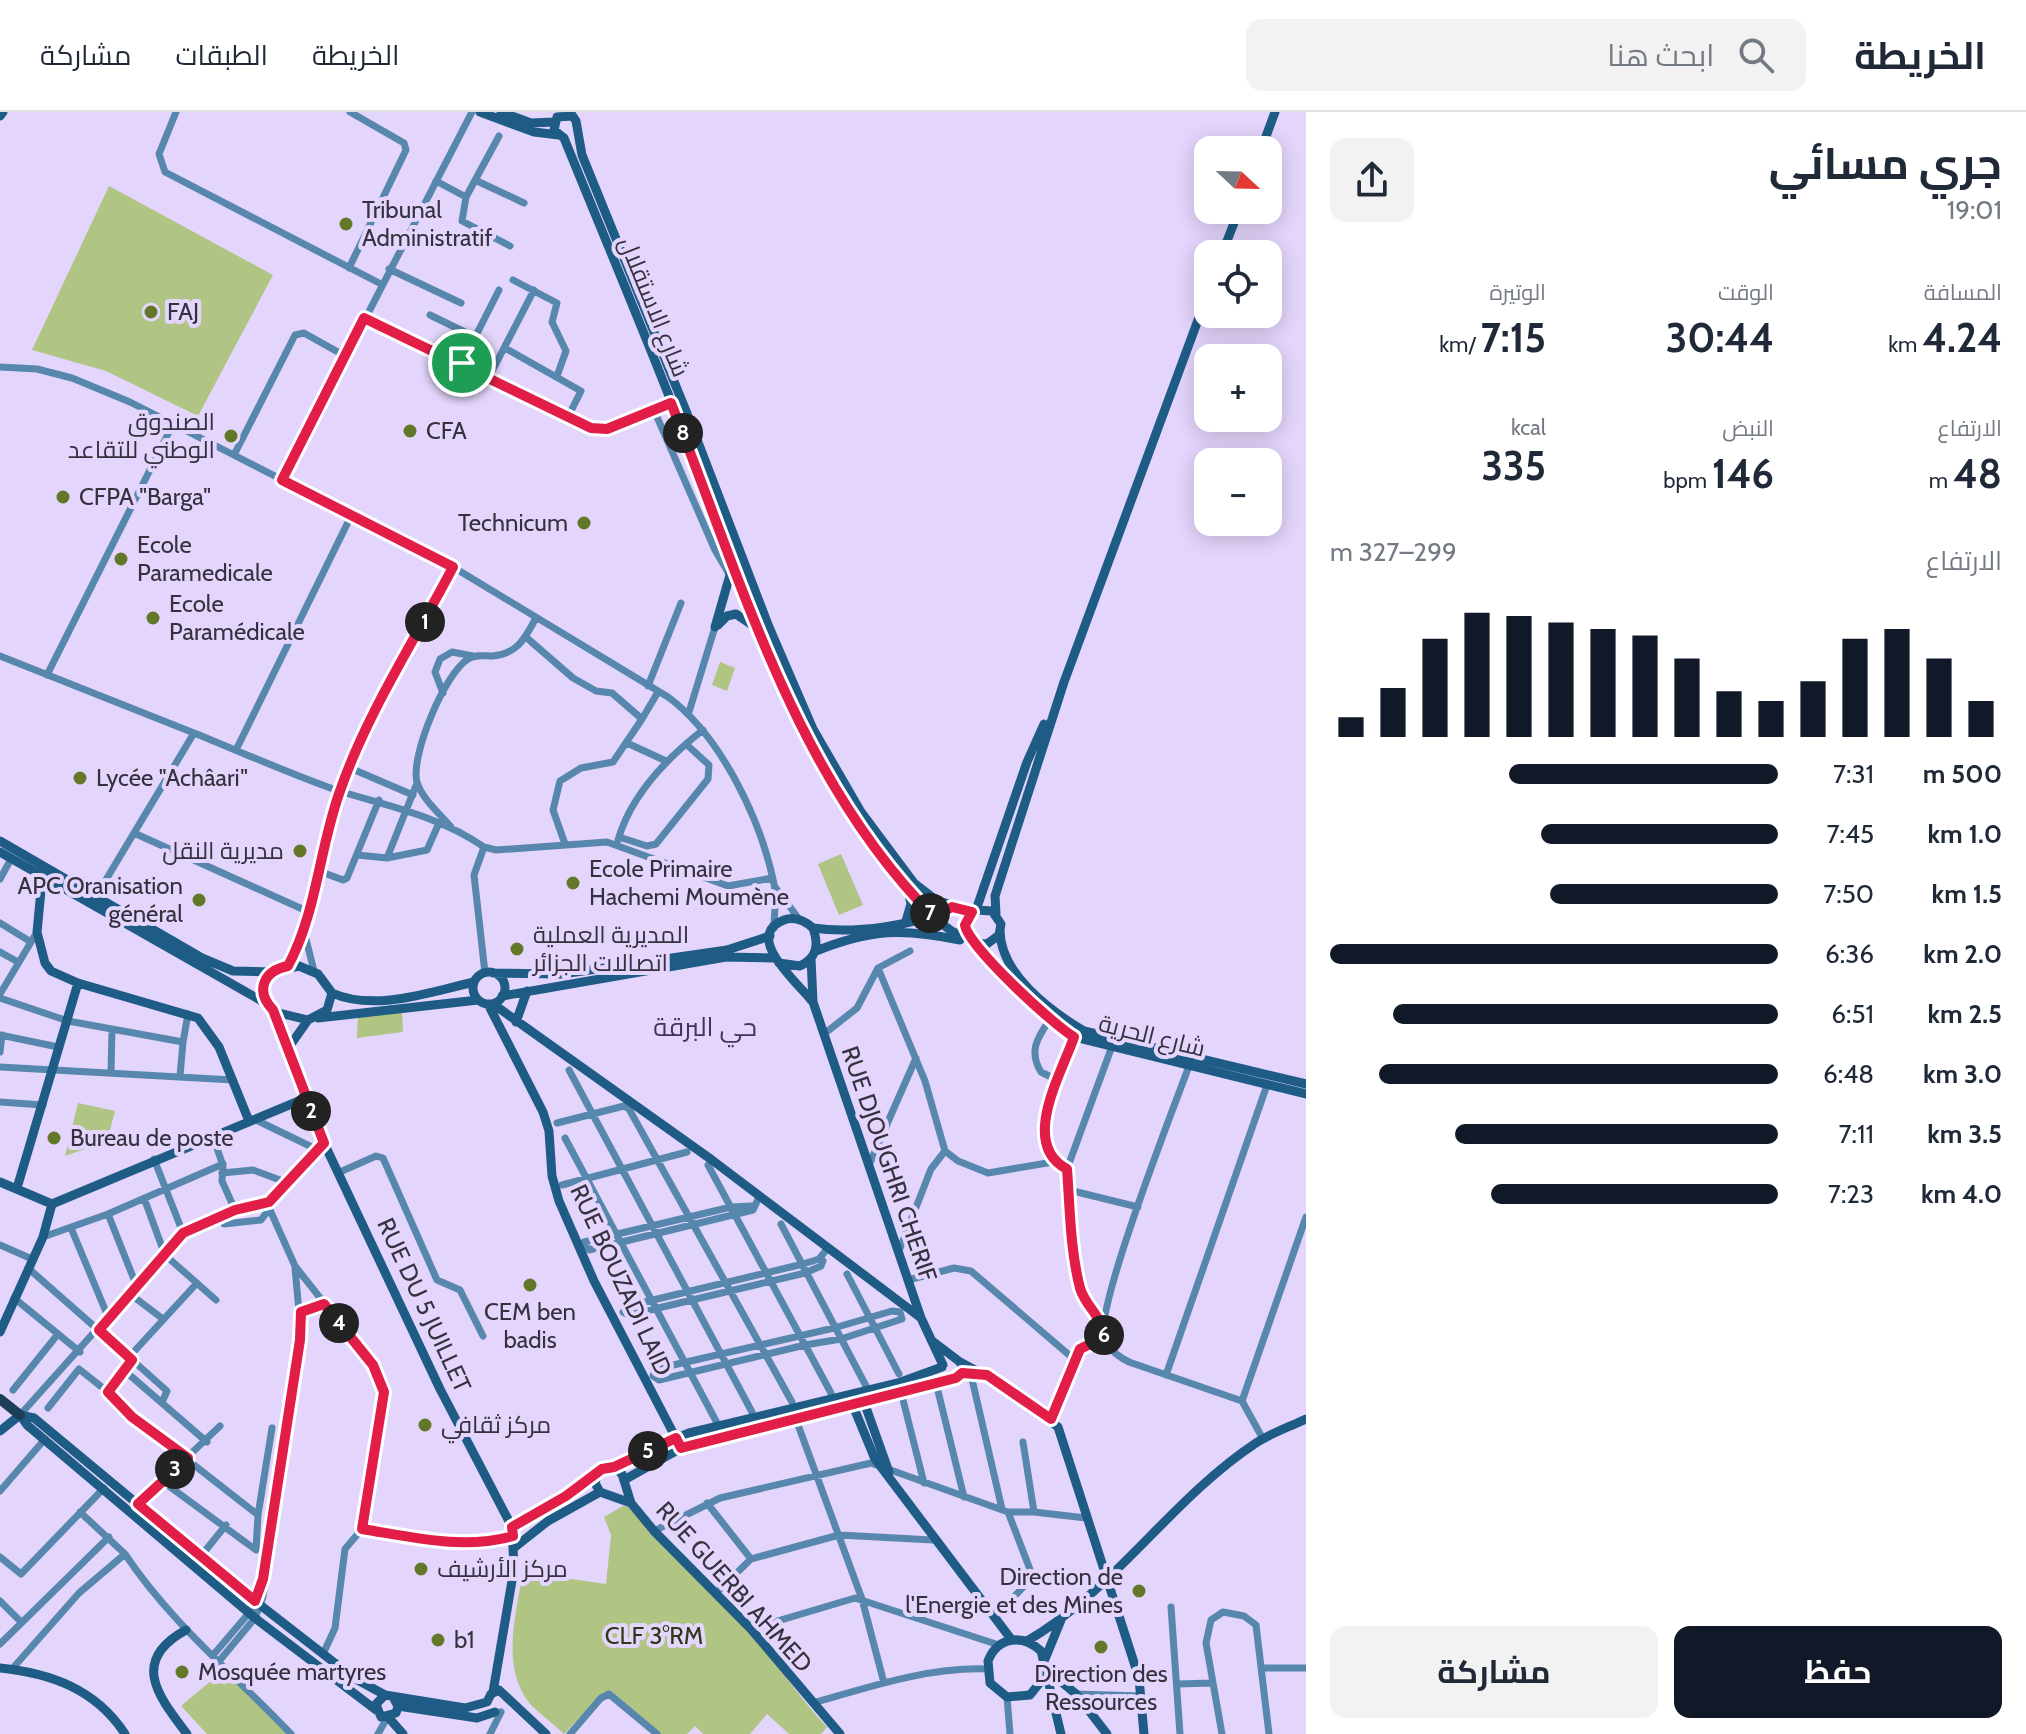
<!DOCTYPE html>
<html lang="ar">
<head>
<meta charset="utf-8">
<style>
  :root { --surface:#fff; --page:#f2f2f3; --text:#1f2937; --muted:#747a83; --line:#e0e1e3; --accent:#111827 }
  body { margin:0; font-family:Cabin,Cairo,sans-serif; background:var(--page); color:var(--text); direction:rtl; height:100vh; display:flex; flex-direction:column; font-size:30px; white-space:nowrap }
  * { box-sizing:border-box; margin:0 }
  p { font-size:26px; color:var(--muted) }
  .icon { flex:none; width:44px; height:44px; fill:none; stroke:currentColor; stroke-width:2; stroke-linecap:round; stroke-linejoin:round }
  .map { position:relative; flex:1; overflow:hidden; direction:ltr }
  .side { display:flex; flex-direction:column; background:var(--surface); width:720px }
  .side>* { flex:none }
  .needle { width:52px; rotate:112deg }
  .tools { position:absolute; left:1194px; top:24px; display:grid; gap:16px }
  .tools a { display:grid; place-items:center; width:88px; height:88px; border-radius:16px; background:var(--surface); box-shadow:0 4px 20px #0003; font-size:40px }
  .pin { position:absolute; display:grid; place-items:center; width:68px; height:68px; color:#fff; margin:-34px; border:4px solid #fff; border-radius:50%; box-shadow:0 2px 8px #0007 }
  .km { position:absolute; width:40px; height:40px; margin:-20px; border-radius:50%; background:#222; color:#fff; font-size:22px; line-height:40px; text-align:center }
  .round { display:grid; place-items:center; flex:none; width:84px; height:84px; border-radius:16px; background:var(--page) }
  .head { display:flex; align-items:center; justify-content:space-between; height:136px; padding:0 24px }
  h1 { font-size:44px; font-weight:700; line-height:60px }
  .figures { display:grid; grid-template-columns:repeat(3,1fr); gap:12px; height:136px; padding:8px 24px }
  .figures div { display:grid; align-content:center }
  .figures b { font-size:40px; font-weight:700 }
  .figures small { font-size:22px; font-weight:400 }
  .figures p { font-size:22px }
  .chart { height:224px; padding:16px 24px }
  .chart p { display:flex; justify-content:space-between }
  .chart svg { width:100%; height:144px; margin-top:8px; stroke:var(--accent); stroke-width:6 }
  .primary-button { display:flex; gap:16px; margin-top:auto; padding:16px 24px }
  .primary-button a { flex:1; height:92px; border-radius:16px; background:var(--accent); color:#fff; font-size:32px; font-weight:700; line-height:92px; text-align:center }
  .primary-button a+a { background:var(--page); color:var(--text) }
  ul { padding:0 24px; list-style:none; font-size:26px }
  li { display:grid; grid-template-columns:128px 96px 1fr; align-items:center; height:60px }
  li i { height:20px; border-radius:10px; background:var(--accent) }
  header { display:flex; align-items:center; gap:48px; box-sizing:border-box; height:112px; padding:0 40px; background:var(--surface); border-bottom:2px solid var(--line) }
  header strong { font-size:38px }
  nav { display:flex; gap:44px; margin-inline-start:auto; font-size:28px }
  .search { width:560px; height:72px; background:var(--page); display:flex; align-items:center; gap:20px; box-sizing:border-box; padding:0 28px; border-radius:16px; color:var(--muted); font-size:30px }
  main { display:flex; flex:1; min-height:0 }
  .map>svg:first-child { display:block }
  .green { fill:#b0c484 }
  .lines { fill:none; stroke-linecap:round; stroke-linejoin:round }
  .street { stroke:#5787ac; stroke-width:7 }
  .secondary { stroke:#1e5c86; stroke-width:9 }
  .primary { stroke:#1b3d55; stroke-width:10 }
  .route-casing { stroke:#fff; stroke-width:16 }
  .route { stroke:#e11d48; stroke-width:10 }
  .poi-dot { fill:#627728; stroke:#e4d5fc; stroke-width:3 }
  .labels { text-anchor:middle; stroke-width:8; stroke-linejoin:round; paint-order:stroke }
  .poi-label { font-size:24px; fill:#36303f; stroke:#e4d5fc; text-anchor:start }
  .street-label { font-size:24px; fill:#36303f; stroke:#e4d5fc }
  .park-label { font-size:24px; fill:#2e3815; stroke:#e4d5fc }
  .neighbourhood-label { font-size:26px; fill:#423554; stroke:#e4d5fc }
</style>
</head>
<body>
<header>
<strong>الخريطة</strong>
<div class="search"><svg class="icon" aria-label="search" viewBox="0 0 24 24"><circle cx="10" cy="10" r="6"/><path d="M15 15l6 6"/></svg>ابحث هنا</div>
<nav><a>الخريطة</a><a>الطبقات</a><a>مشاركة</a></nav>
</header>
<main>
<section class="side">
<div class="head"><div><h1>جري مسائي</h1><p>19:01</p></div><a class="round"><svg class="icon" aria-label="share" viewBox="0 0 24 24"><path d="M12 15V3M7 8l5-5 5 5M5 13v7h14v-7"/></svg></a></div>
<div class="figures">
<div><p>المسافة</p><b>4.24<small> km</small></b></div>
<div><p>الوقت</p><b>30:44</b></div>
<div><p>الوتيرة</p><b>7:15<small> /km</small></b></div>
</div>
<div class="figures">
<div><p>الارتفاع</p><b>48<small> m</small></b></div>
<div><p>النبض</p><b>146<small> bpm</small></b></div>
<div><p>kcal</p><b>335</b></div>
</div>
<div class="chart"><p><span>الارتفاع</span>299–327 m</p>
<svg viewBox="0 0 160 44" preserveAspectRatio="none"><path d="M5 44V38M15 44V29M25 44V14M35 44V6M45 44V7M55 44V9M65 44V11M75 44V13M85 44V20M95 44V30M105 44V33M115 44V27M125 44V14M135 44V11M145 44V20M155 44V33"/></svg>
</div>
<ul>
<li><b>500 m</b>7:31<i style="width:60%"></i></li>
<li><b>1.0 km</b>7:45<i style="width:53%"></i></li>
<li><b>1.5 km</b>7:50<i style="width:51%"></i></li>
<li><b>2.0 km</b>6:36<i style="width:100%"></i></li>
<li><b>2.5 km</b>6:51<i style="width:86%"></i></li>
<li><b>3.0 km</b>6:48<i style="width:89%"></i></li>
<li><b>3.5 km</b>7:11<i style="width:72%"></i></li>
<li><b>4.0 km</b>7:23<i style="width:64%"></i></li>
</ul>
<div class="primary-button"><a>حفظ</a><a>مشاركة</a></div>
</section>
<div class="map">
<svg width="1306" height="1622" viewBox="0 0 1306 1622">
  <rect width="100%" height="100%" fill="#e4d5fc"/>
  <!-- green -->
  <path class="green" d="M109,74L273,163L198,304L106,259L32,238Z
    M720,550L735,556L727,579L712,573Z
    M841,742L863,793L839,803L818,752Z
    M402,897L403,920L357,926L358,904Z
    M78,991L115,999L107,1029L65,1044Z
    M623,1394L629,1395C667,1440 710,1477 749,1519C777,1550 798,1585 827,1615L821,1622H789L767,1602L750,1622H703L695,1614L687,1622H660L612,1580H604L564,1622C554,1612 541,1603 531,1593C500,1557 516,1501 523,1460L606,1472L611,1423L604,1405Z
    M225,1557L287,1622H207L181,1594Z"/>
  <g class="lines">
    <!-- street -->
    <path class="street" d="M176,0L159,42L165,60L381,172
      M499,24L466,85L462,109L510,134
      M475,68L524,91
      M436,69L466,85
      M349,156L406,38L404,31L350,0
      M389,157L461,191
      M513,168L557,191L552,210L566,239L557,264
      M430,203L475,225
      M364,206L591,316L607,317L671,291
      M505,236L581,279L568,305
      M462,251L499,178
      M0,255L37,257L72,266L130,290L453,455L668,585C721,624 761,708 774,772C777,786 774,802 774,816
      M489,265L534,178
      M654,298L715,438L729,462
      M234,343L295,223L304,221L345,244
      M282,368L472,0
      M527,526L573,566L596,579L612,581L642,607L658,580
      M0,544L194,621
      M47,563L173,312
      M648,574L681,491
      M443,581L435,560L440,547L452,540L473,544
      M689,600L715,515
      M627,631L666,649
      M236,638L352,402
      M350,656L413,683
      M451,715C440,702 422,687 417,670C410,644 445,561 468,547C476,542 484,544 492,544C518,542 525,526 536,506
      M134,721L309,800
      M619,725L647,734L656,732L708,667L709,653L686,632
      M618,728C631,683 667,646 703,618
      M565,732L553,698L560,669L581,656L613,650L642,607
      M357,743L387,746L417,671
      M387,746L427,738L439,711
      M319,759L343,768L347,766L379,688
      M0,767L11,747
      M775,775L799,807
      M95,786L194,621C241,640 288,661 336,678C387,694 440,704 484,735
      M0,811L31,830
      M305,823L314,859
      M0,840L18,850
      M288,854C317,800 319,737 340,679C368,601 415,528 453,455
      M878,856L925,969L945,1039L958,1049L988,1061L1053,1050
      M485,861L474,763L484,735L496,738L607,730L728,774L772,766
      M0,882L37,820
      M0,886L68,909L183,930L188,902
      M1050,907C1038,925 1028,939 1041,960L1057,968
      M824,922L857,896L878,856L910,839
      M0,923L58,935
      M0,940L2,923
      M1189,954C1174,995 1096,1194 1104,1224C1107,1236 1119,1245 1129,1250L1242,1289
      M0,955L233,968
      M569,958L752,1300
      M111,960L112,918
      M180,964L183,930
      M0,990L43,993
      M254,1007L318,1038
      M557,1011L624,994L629,997L792,1290
      M213,1024L223,1054L222,1069L235,1098
      M565,1026L716,1309
      M154,1047L183,1121
      M708,1053L831,1281
      M869,1053L916,946
      M1067,1057C1018,1032 1062,962 1074,925
      M340,1060L376,1044L383,1046L437,1168L460,1178L483,1224
      M222,1061L253,1058L288,1071
      M562,1073L687,1040
      M1069,1078L1138,1095
      M144,1086L165,1143L216,1188
      M752,1094L731,1095L584,1130L589,1138L753,1098L759,1085
      M270,1098L295,1154L373,1253L384,1280L362,1417L345,1437L335,1516L323,1542
      M108,1102L137,1175
      M220,1103L224,1112L261,1108L270,1096
      M781,1112L866,1274
      M71,1116L109,1207
      M43,1125L108,1102L223,1052
      M0,1133L32,1147
      M899,1139L931,1057L945,1039
      M819,1147L823,1149L821,1154L805,1161L629,1203L623,1200L628,1194L803,1152L819,1147L827,1137
      M28,1156L129,1245
      M847,1162L899,1262
      M908,1168L954,1156L971,1159L1075,1248
      M130,1182L163,1207
      M14,1186L80,1240
      M892,1199L900,1200L902,1207L841,1227L805,1233L659,1268L653,1264L656,1257L834,1216Z
      M301,1200L324,1192
      M1104,1211L1081,1179L1067,1097V1057L1111,937
      M132,1248L125,1259L207,1330
      M125,1259L108,1280L125,1299L258,1403
      M971,1263L1002,1397
      M1166,1263L1267,973
      M936,1271L964,1385
      M900,1276L924,1371
      M13,1278L58,1222
      M163,1288L167,1279L129,1245L197,1171
      M48,1296L79,1257L108,1280
      M794,1302L862,1487L884,1571
      M20,1303L183,1121L235,1098L269,1090L324,1031
      M1051,1307L1080,1237L1104,1225
      M1263,1327L1242,1289L1306,1105
      M162,1369L256,1438L258,1403L272,1316
      M0,1379L45,1327
      M707,1391L751,1447
      M138,1392L220,1314
      M80,1400L125,1442
      M1034,1400L1086,1406
      M362,1417L469,1432L513,1424
      M654,1419L720,1386L871,1351L1008,1400
      M205,1439L226,1413
      M0,1445L21,1462L104,1376
      M715,1482L751,1447L839,1423L933,1428
      M0,1489L21,1510
      M1171,1495L1180,1622
      M996,1504L1027,1471L1031,1460L1008,1400H1034L1023,1330
      M751,1517L855,1486L999,1533
      M0,1532L109,1425
      M214,1542L249,1501L261,1473
      M220,1548L255,1506L263,1485L301,1221L295,1156
      M1262,1556H1306
      M12,1557L79,1481L125,1442C170,1510 235,1563 291,1622
      M1178,1572L1211,1571
      M1076,1582L1142,1584
      M1007,1585L1010,1622
      M813,1591C869,1575 928,1555 987,1557
      M378,1622L387,1606
      M490,1622L501,1600
      M570,1622L601,1586L609,1582L657,1622
      M1222,1622L1206,1531L1211,1508L1223,1500L1244,1504L1256,1513L1269,1622"/>
    <!-- secondary -->
    <path class="secondary" d="M480,0L534,20L559,23
      M501,0L531,11L554,10
      M570,0L576,9L582,43L686,299L769,515L813,617L861,700L914,771L936,788L972,800
      M0,4L3,0
      M572,4L557,5L554,18L564,26C599,112 635,198 669,284C734,449 787,623 898,763C917,787 939,818 969,827
      M1261,38L1275,0
      M1222,142L1239,98
      M718,513L727,504L736,502L758,517
      M715,515L730,463L729,445
      M0,729L202,846L233,859L271,860
      M0,740L269,893
      M43,758L37,820L45,851L51,859L78,871L198,906L219,935L249,1009
      M976,798L1027,650L1044,612
      M996,802L995,784L1064,570L1208,181
      M906,809L911,792L908,778
      M813,816C853,822 917,814 952,795
      M1000,818C1000,862 1050,899 1084,919L1306,972
      M972,829L966,820L967,806L976,798L992,799L1001,812L999,823L987,832L975,831
      M977,831L1027,886L1074,925L1306,982
      M816,839C871,817 903,816 960,828
      M811,846L813,890L921,1206L943,1253
      M779,851L800,854C817,846 819,833 813,816C805,809 795,804 784,808C742,824 798,871 811,888
      M299,854L318,862L332,881L327,898L308,908L279,901L263,885L264,871L271,860Z
      M473 876a16 16 0 1 1 32 0a16 16 0 1 1-32 0Z
      M493,861L562,862L727,838L770,824
      M332,881C375,900 430,880 474,870
      M502,884L726,845L774,846
      M488,892L543,1000L549,1019L552,1064L559,1089L594,1169L681,1336
      M493,892L712,1048L921,1206
      M273,898L324,1031L440,1277L512,1415L514,1457L493,1580
      M318,906L478,888
      M516,910L527,879
      M289,935L308,908
      M0,1070L52,1092
      M17,1076L78,871
      M0,1220L43,1125L52,1092L306,986
      M960,1250L1014,1279L1058,1315L1139,1566L1144,1622
      M863,1287L889,1360
      M851,1289L875,1347L1011,1527
      M20,1303L27,1313L255,1506L376,1598
      M20,1303L34,1306L246,1482L354,1566L385,1583
      M0,1319L20,1303
      M614,1355L622,1362L631,1391L654,1419L751,1517L840,1622
      M624,1368L681,1336L959,1264L963,1257L960,1250L931,1228
      M631,1391L600,1380L595,1371L598,1360L689,1321L898,1271L942,1255
      M512,1415L596,1363
      M515,1435L548,1409L600,1380
      M186,1518C129,1549 159,1585 187,1622
      M1027,1529C1114,1479 1171,1387 1256,1331C1271,1321 1289,1315 1306,1307
      M1045,1547L1061,1508
      M0,1556C50,1561 96,1577 125,1622
      M1046,1557L1076,1582L1107,1622
      M1046,1563L1030,1583L1007,1585L990,1571L988,1549C998,1524 1023,1522 1041,1539L1061,1622
      M393,1585L398,1594L396,1601L381,1605L376,1592L385,1583L465,1596L487,1590L491,1582L499,1578L546,1622
      M398,1594L477,1606L495,1600
      M389,1606L403,1622"/>
    <!-- primary -->
    <path class="primary" d="M0,1287L20,1303"/>
  </g>
  <g class="lines">
    <defs>
      <path id="route" d="M364,206L591,316L607,317L671,291C741,467 796,667 934,805L952,795L972,800L965,813C967,833 1052,912 1074,925C1062,961 1019,1032 1067,1057C1070,1096 1070,1137 1080,1176C1086,1196 1103,1204 1104,1225L1080,1237L1051,1307L987,1263L962,1261L956,1266L681,1336L676,1326L614,1355L602,1357L566,1384L512,1415L513,1424C463,1438 412,1425 362,1417L384,1280L373,1253L324,1192L301,1200L300,1228L263,1467L255,1489L138,1392L188,1346L132,1305L108,1280L132,1248L99,1218L183,1121L235,1098L269,1090L324,1031L273,898C255,879 263,859 288,854C317,800 319,737 340,679C367,601 415,528 453,455L282,368Z"/>
    </defs>
    <!-- route casing -->
    <use href="#route" class="route-casing"/>
    <!-- route -->
    <use href="#route" class="route"/>
  </g>
  <!-- markers -->
  <g class="poi-dot">
    <circle cx="346" cy="112" r="8"/>
    <circle cx="151" cy="200" r="8"/>
    <circle cx="410" cy="319" r="8"/>
    <circle cx="231" cy="324" r="8"/>
    <circle cx="63" cy="385" r="8"/>
    <circle cx="584" cy="411" r="8"/>
    <circle cx="121" cy="447" r="8"/>
    <circle cx="153" cy="506" r="8"/>
    <circle cx="80" cy="666" r="8"/>
    <circle cx="300" cy="739" r="8"/>
    <circle cx="573" cy="771" r="8"/>
    <circle cx="199" cy="788" r="8"/>
    <circle cx="517" cy="837" r="8"/>
    <circle cx="54" cy="1026" r="8"/>
    <circle cx="530" cy="1173" r="8"/>
    <circle cx="425" cy="1313" r="8"/>
    <circle cx="421" cy="1457" r="8"/>
    <circle cx="1139" cy="1479" r="8"/>
    <circle cx="438" cy="1528" r="8"/>
    <circle cx="1101" cy="1535" r="8"/>
    <circle cx="182" cy="1560" r="8"/>
  </g>
  <g class="labels">
    <!-- poi labels -->
    <g class="poi-label">
      <text x="362" y="106">Tribunal<tspan x="362" dy="28">Administratif</tspan></text>
      <text x="167" y="208">FAJ</text>
      <text x="215" y="318" text-anchor="end">الصندوق<tspan x="215" dy="28">الوطني للتقاعد</tspan></text>
      <text x="426" y="327">CFA</text>
      <text x="79" y="393">CFPA "Barga"</text>
      <text x="568" y="419" text-anchor="end">Technicum</text>
      <text x="137" y="441">Ecole<tspan x="137" dy="28">Paramedicale</tspan></text>
      <text x="169" y="500">Ecole<tspan x="169" dy="28">Paramédicale</tspan></text>
      <text x="96" y="674">Lycée "Achâari"</text>
      <text x="284" y="747" text-anchor="end">مديرية النقل</text>
      <text x="589" y="765">Ecole Primaire<tspan x="589" dy="28">Hachemi Moumène</tspan></text>
      <text x="183" y="782" text-anchor="end">APC Oranisation<tspan x="183" dy="28">général</tspan></text>
      <text x="533" y="831">المديرية العملية<tspan x="533" dy="28">اتصالات الجزائر</tspan></text>
      <text x="70" y="1034">Bureau de poste</text>
      <text x="530" y="1208" text-anchor="middle">CEM ben<tspan x="530" dy="28">badis</tspan></text>
      <text x="441" y="1321">مركز ثقافي</text>
      <text x="437" y="1465">مركز الأرشيف</text>
      <text x="1123" y="1473" text-anchor="end">Direction de<tspan x="1123" dy="28">l'Energie et des Mines</tspan></text>
      <text x="454" y="1536">b1</text>
      <text x="198" y="1568">Mosquée martyres</text>
      <text x="1101" y="1570" text-anchor="middle">Direction des<tspan x="1101" dy="28">Ressources</tspan></text>
    </g>
    <!-- street labels -->
    <g class="street-label">
      <text transform="translate(654 195) rotate(68)" y="8">شارع الاستقلال</text>
      <text transform="translate(1152 924) rotate(14)" y="8">شارع الحرية</text>
      <text transform="translate(889 1052) rotate(71)" y="8">RUE DJOUGHRI CHERIF</text>
      <text transform="translate(621 1168) rotate(65)" y="8">RUE BOUZADI LAID</text>
      <text transform="translate(424 1193) rotate(65)" y="8">RUE DU 5 JUILLET</text>
      <text transform="translate(734 1475) rotate(48)" y="8">RUE GUERBI AHMED</text>
    </g>
    <!-- park labels -->
    <g class="park-label">
      <text x="654" y="1532">CLF 3°RM</text>
    </g>
    <!-- neighbourhood labels -->
    <g class="neighbourhood-label">
      <text x="705" y="924">حي البرقة</text>
    </g>
  </g>
</svg>
<div class="tools">
<a><svg class="needle" viewBox="-14 -14 28 28"><path d="M0-13l5 13h-10z" fill="#e53935"/><path d="M0 13l5-13h-10z" fill="#747a83"/></svg></a>
<a><svg class="icon" aria-label="locate" viewBox="0 0 24 24"><circle cx="12" cy="12" r="6"/><path d="M12 2v4M12 18v4M2 12h4M18 12h4"/></svg></a>
<a>+</a>
<a>−</a>
</div>
<div class="pin" style="left:462px;top:251px;background:#1e9e55"><svg class="icon" aria-label="arrive" viewBox="0 0 24 24"><path d="M6 21V4h12l-3 4 3 4H6"/></svg></div>
<b class="km" style="left:425px;top:510px">1</b>
<b class="km" style="left:311px;top:999px">2</b>
<b class="km" style="left:175px;top:1357px">3</b>
<b class="km" style="left:339px;top:1211px">4</b>
<b class="km" style="left:648px;top:1339px">5</b>
<b class="km" style="left:1104px;top:1223px">6</b>
<b class="km" style="left:930px;top:801px">7</b>
<b class="km" style="left:683px;top:321px">8</b>
</div>
</main>
</body>
</html>
